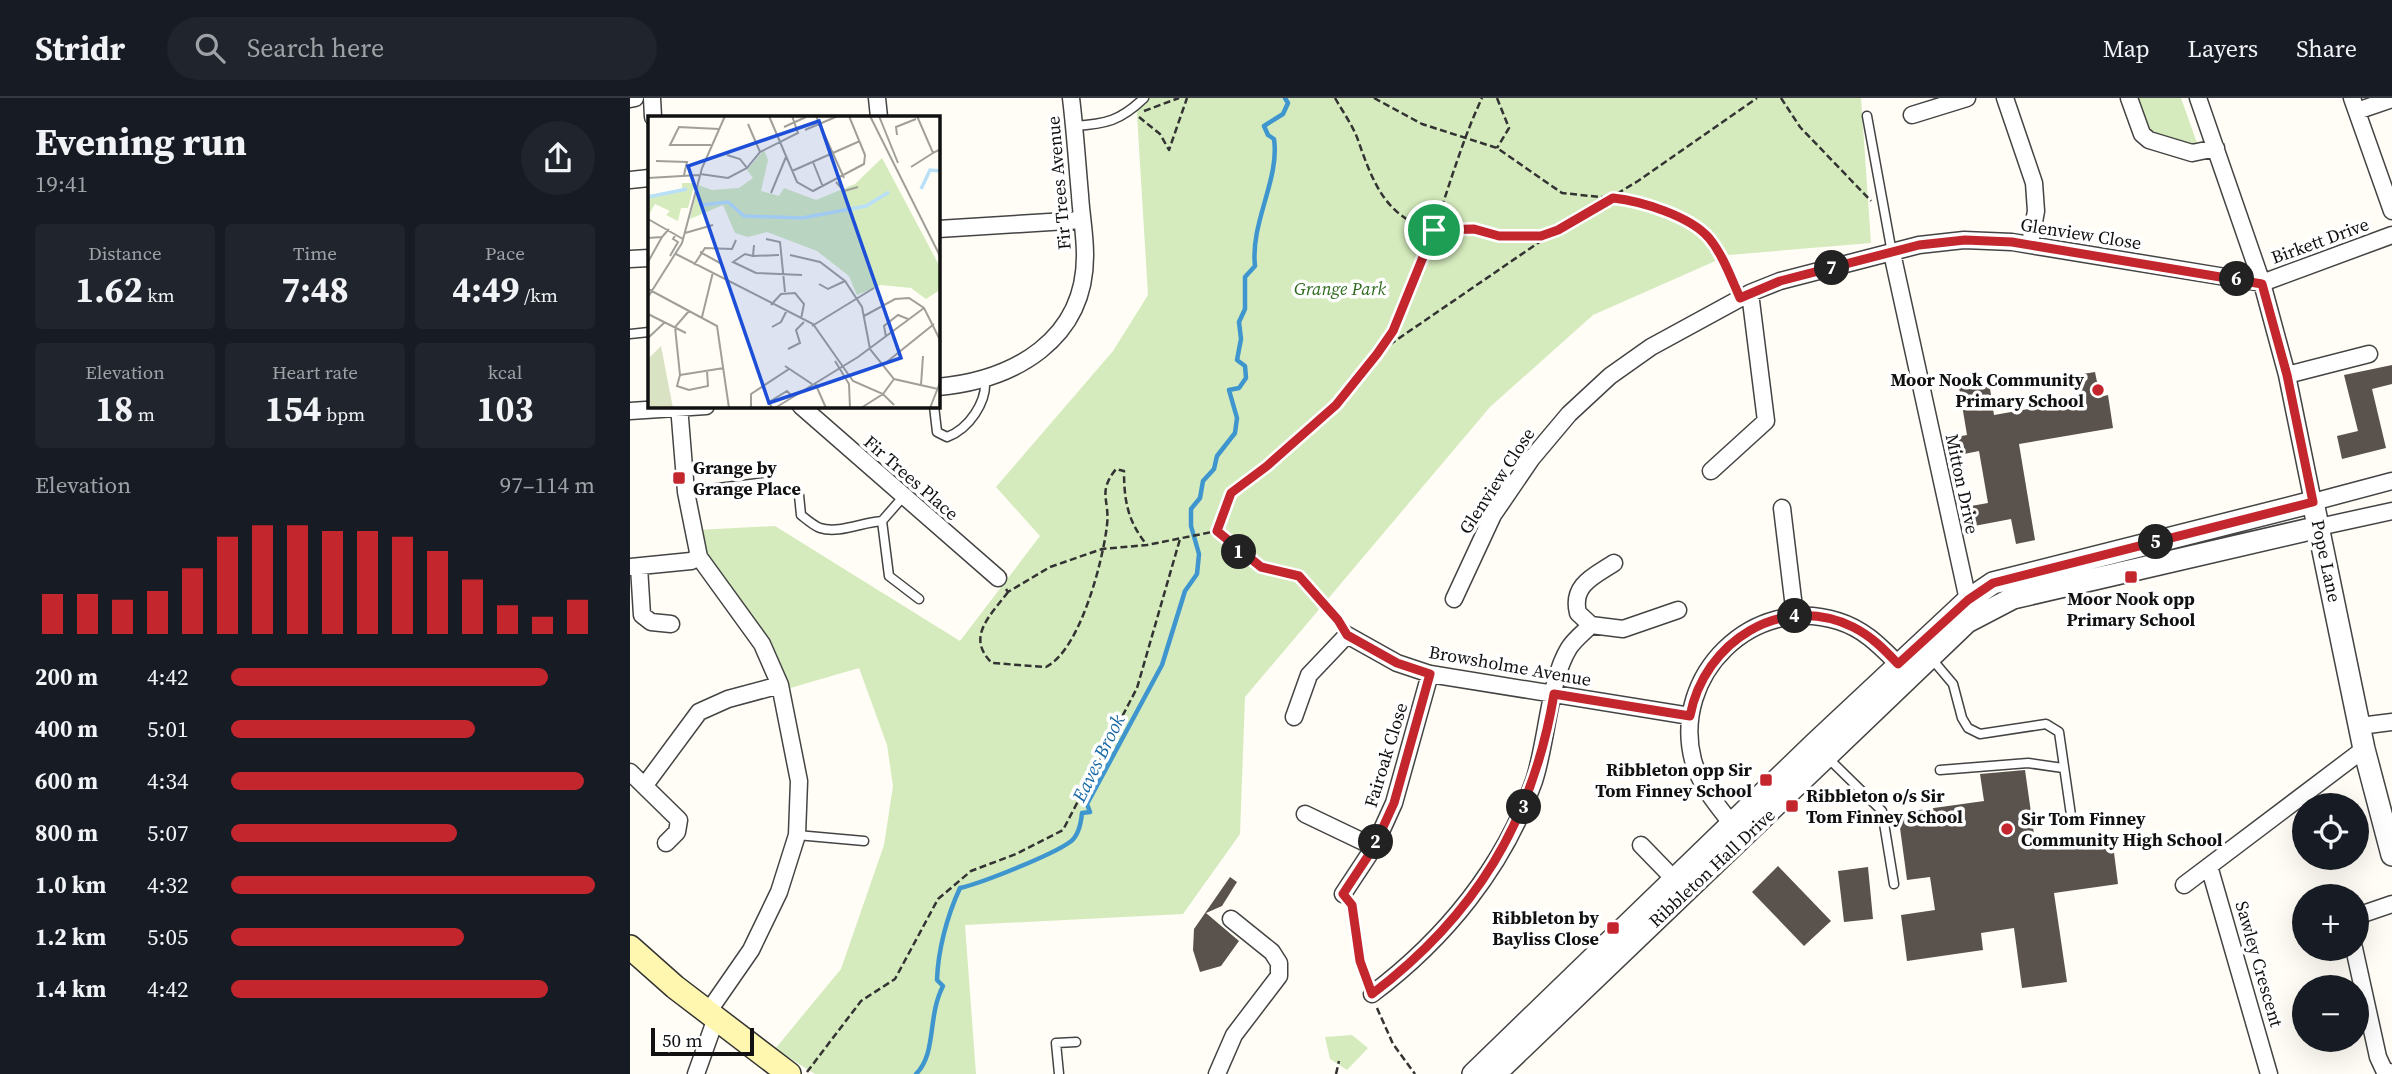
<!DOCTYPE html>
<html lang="en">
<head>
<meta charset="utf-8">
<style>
  :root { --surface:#171b24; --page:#20242c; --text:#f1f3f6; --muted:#9ea1a6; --line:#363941; --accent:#c4262e }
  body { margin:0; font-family:"Source Serif 4",serif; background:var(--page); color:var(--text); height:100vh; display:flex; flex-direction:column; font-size:26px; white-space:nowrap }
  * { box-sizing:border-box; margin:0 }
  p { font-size:23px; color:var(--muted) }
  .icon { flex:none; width:38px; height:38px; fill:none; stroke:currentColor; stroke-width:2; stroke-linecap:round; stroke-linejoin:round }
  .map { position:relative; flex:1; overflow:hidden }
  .details { display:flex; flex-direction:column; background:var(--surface); width:630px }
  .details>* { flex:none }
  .fabs { position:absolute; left:1662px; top:695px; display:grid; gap:14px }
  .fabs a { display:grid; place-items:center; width:77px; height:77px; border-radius:50%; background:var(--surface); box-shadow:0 7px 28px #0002; font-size:35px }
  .scale { position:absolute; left:21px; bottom:18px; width:103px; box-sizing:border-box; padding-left:7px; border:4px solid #111; border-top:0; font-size:19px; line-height:24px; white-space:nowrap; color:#111; -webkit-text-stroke:5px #fff; paint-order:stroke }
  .pin { position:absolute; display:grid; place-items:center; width:60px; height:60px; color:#fff; margin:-30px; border:4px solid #fff; border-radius:50%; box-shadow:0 2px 7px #0007 }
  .km { position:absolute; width:35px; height:35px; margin:-18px; border-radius:50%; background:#222; color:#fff; font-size:19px; line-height:35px; text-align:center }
  .round { display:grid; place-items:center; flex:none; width:74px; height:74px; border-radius:37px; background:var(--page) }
  .summary { display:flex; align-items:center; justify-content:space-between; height:119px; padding:0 35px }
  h1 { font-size:38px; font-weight:700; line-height:52px }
  .metrics { display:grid; grid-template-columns:repeat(3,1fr); gap:10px; height:119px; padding:7px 35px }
  .metrics div { display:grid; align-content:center; border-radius:7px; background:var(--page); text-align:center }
  .metrics b { font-size:35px; font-weight:700 }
  .metrics small { font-size:19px; font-weight:400 }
  .metrics p { font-size:19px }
  .chart { height:196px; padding:14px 35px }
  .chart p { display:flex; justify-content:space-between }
  .chart svg { width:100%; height:126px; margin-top:7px; stroke:var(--accent); stroke-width:6 }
  ul { padding:0 35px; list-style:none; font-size:23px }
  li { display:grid; grid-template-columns:112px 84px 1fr; align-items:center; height:52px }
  li i { height:18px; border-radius:9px; background:var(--accent) }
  header { display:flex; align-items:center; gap:42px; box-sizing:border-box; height:98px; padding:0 35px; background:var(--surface); border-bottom:2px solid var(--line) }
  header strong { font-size:33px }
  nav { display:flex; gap:38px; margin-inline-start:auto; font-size:24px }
  .search { width:490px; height:63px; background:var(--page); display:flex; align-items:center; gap:18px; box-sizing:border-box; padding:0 24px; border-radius:38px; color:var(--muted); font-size:26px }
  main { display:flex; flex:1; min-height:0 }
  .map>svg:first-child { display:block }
  .green { fill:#d5ebbd }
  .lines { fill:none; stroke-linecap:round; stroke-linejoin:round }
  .stream { stroke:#3f96cf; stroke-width:4.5 }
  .building { fill:#5a524d }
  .service-casing { stroke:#444; stroke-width:11 }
  .minor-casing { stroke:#444; stroke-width:19 }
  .tertiary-casing { stroke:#444; stroke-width:24 }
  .secondary-casing { stroke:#333; stroke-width:26 }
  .path { stroke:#333; stroke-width:2.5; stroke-dasharray:7 3.5; stroke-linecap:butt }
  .service { stroke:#fff; stroke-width:8 }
  .minor { stroke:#fff; stroke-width:16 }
  .tertiary { stroke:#fff; stroke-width:21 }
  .secondary { stroke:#fff6b0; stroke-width:23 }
  .route-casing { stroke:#fff; stroke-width:14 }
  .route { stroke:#c4262e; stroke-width:9 }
  .poi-dot { fill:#c4262e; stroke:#fff; stroke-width:2.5 }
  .labels { text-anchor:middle; stroke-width:7; stroke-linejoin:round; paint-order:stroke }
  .street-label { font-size:18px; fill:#111; stroke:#fff }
  .park-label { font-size:18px; font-style:italic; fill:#2f6b1f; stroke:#fff }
  .poi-label { font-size:18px; font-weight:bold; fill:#111; stroke:#fff; text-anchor:end }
  .water-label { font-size:19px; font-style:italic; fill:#1768a6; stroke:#fff }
  .inset-river { fill:none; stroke:#b9e0f7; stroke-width:3.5 }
  .inset-road { fill:none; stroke:#a09f9a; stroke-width:2 }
  .view { fill:#1d4ed8; fill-opacity:0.15; stroke:#1d4ed8; stroke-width:3.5 }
  .inset-edge { fill:none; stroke:#111; stroke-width:3.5 }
</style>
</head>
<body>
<header>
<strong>Stridr</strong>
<div class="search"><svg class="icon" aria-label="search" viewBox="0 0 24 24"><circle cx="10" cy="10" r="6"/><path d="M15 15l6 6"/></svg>Search here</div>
<nav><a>Map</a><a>Layers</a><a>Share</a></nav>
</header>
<main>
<section class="details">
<div class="summary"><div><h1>Evening run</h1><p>19:41</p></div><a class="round"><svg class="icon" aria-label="share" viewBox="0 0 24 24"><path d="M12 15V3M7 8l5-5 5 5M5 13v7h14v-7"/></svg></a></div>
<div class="metrics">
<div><p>Distance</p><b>1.62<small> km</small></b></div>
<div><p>Time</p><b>7:48</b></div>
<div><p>Pace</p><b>4:49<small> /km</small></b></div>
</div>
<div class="metrics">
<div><p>Elevation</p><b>18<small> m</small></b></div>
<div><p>Heart rate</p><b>154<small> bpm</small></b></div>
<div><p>kcal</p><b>103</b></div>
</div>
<div class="chart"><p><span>Elevation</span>97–114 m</p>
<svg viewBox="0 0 160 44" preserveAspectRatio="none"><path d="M5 44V30M15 44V30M25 44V32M35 44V29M45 44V21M55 44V10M65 44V6M75 44V6M85 44V8M95 44V8M105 44V10M115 44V15M125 44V25M135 44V34M145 44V38M155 44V32"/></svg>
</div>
<ul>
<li><b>200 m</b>4:42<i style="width:87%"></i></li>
<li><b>400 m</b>5:01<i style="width:67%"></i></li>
<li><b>600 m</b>4:34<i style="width:97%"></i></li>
<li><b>800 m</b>5:07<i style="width:62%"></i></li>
<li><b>1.0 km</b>4:32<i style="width:100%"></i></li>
<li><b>1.2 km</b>5:05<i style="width:64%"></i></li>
<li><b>1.4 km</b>4:42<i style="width:87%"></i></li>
</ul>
</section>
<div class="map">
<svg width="1762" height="976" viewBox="0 0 1762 976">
  <rect width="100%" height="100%" fill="#fffdf5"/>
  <!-- green -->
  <path class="green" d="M506,0H1231L1241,145L1099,157L963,217L860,309L615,599L610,736L553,816L335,827L346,976H185L145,951L211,871L254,747L263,688L257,647L229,570L157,591L80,471L66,432L145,428L330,543L410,438L366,389L483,253L518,197Z
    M1505,0H1551L1567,45L1566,49L1522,39Z
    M722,937L738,950L717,972L700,961L695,939Z"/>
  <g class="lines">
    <!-- stream -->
    <path class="stream" d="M286,976C307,955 297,919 313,888L307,882C308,852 317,818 330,790C352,785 422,757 440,744C449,738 451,725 452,715L460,714L457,706L532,567L555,493L567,476L569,456L561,428V411L570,400L573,383L584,371L587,358L605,335L607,320L599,292L609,290L616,280L615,268L607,262L611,241L609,224L615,211V179L625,168C620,125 650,81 644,41L638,37L634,28L653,16L658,5L655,0"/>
  </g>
  <!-- building -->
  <path class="building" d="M1762,267V286L1742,291L1756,350L1712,361L1707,338L1728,333L1714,277Z
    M1465,274L1470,299L1478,297L1483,330L1389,346L1405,442L1386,446L1381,421L1344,428L1341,408L1358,405L1349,353L1329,357L1326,339L1337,337L1329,289L1359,284L1364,317L1451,302L1447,277Z
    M1395,672L1406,750L1482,739L1488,786L1424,795L1437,884L1392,890L1384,830L1351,835L1353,852L1277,863L1271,817L1305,812L1300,779L1277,782L1268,715L1354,703L1350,676Z
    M1148,768L1201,823L1174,848L1122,794Z
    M1238,769L1243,821L1214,824L1208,773Z
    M600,779L607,784L592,808L576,815L609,843L591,868L570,874L563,852L564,831Z"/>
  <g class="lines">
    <defs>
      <path id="service" d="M1237,18L1262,155
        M444,28C476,26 490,23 514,0
        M0,236L19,234
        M304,308L307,334L317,339C339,331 357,304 355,282
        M56,394L137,384
        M169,397L171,417C176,421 184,428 190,430C209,436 233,424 252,423L273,399
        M252,423L259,478L289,501
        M1301,560L1323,586L1332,620L1338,630L1350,636L1416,626L1429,634L1442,724
        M1198,660L1252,713L1264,786
        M1310,672L1398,665L1433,670
        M167,737L234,743
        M713,796L722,807L730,863L742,895
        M429,976L426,945L446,944"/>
      <path id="minor" d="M22,0L23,19
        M247,0L249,19
        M1375,0L1404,85L1406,113L1400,146
        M1499,0L1512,36L1519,42L1562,55L1586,50
        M1568,0L1632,185L1657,277L1683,404L1762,383
        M1722,0L1762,113
        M0,1L5,0
        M1727,13L1762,1
        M1282,17L1337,0
        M0,82L19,80
        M308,131L452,122
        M1262,155L1338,502
        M0,161L19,160
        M1657,277L1739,256
        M308,289C384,282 456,242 455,156C455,136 451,116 450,97C447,64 445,32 441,0
        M49,308L56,394L69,459L132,546L150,587L169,683L167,737L149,794L121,852L78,914
        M171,308L368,480
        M0,313L76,308
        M1081,373L1136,323L1120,195
        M1152,410L1165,518
        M1689,429L1762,413
        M0,469L61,463L69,459
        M9,469L12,517L21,524L41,526
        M824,501L863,417L902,360L939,316L980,278L1021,249L1120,195L1150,183L1289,147L1334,142L1382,144L1632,185L1762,137
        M961,527L993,531L1048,512
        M664,619L679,577L717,537L767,565L800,576L1060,618
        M1730,628L1762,624
        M0,674L49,722L47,734L36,745
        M15,687L69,614L98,601L150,587
        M675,716L744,749L764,705L800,576
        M1102,726C1086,706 1070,687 1063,662C1041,577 1123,496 1208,523C1234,531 1250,548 1268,566
        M1011,747L1045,782
        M1579,768L1639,976
        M1554,787L1734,651
        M713,796L744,749
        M1727,818L1762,806
        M1724,850L1748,959L1754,972L1762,975
        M742,896C815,841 874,769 904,683C917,644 919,582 939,550C944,542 954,534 961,527L948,515C941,487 964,478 984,465
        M66,976L86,920
        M587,976L604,937L649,878V865L642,854L601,821"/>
      <path id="tertiary" d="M843,976L1184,646L1338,502L1363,485L1683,404L1734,651L1762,757
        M865,976L1337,524L1383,500L1689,429"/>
      <path id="secondary" d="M0,849L45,889L159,976"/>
    </defs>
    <!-- service casing -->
    <use href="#service" class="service-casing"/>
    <!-- minor casing -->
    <use href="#minor" class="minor-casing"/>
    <!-- tertiary casing -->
    <use href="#tertiary" class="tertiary-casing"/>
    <!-- secondary casing -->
    <use href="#secondary" class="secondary-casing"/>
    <!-- path -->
    <path class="path" d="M705,0C713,14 723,28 728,42C742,82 756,122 803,131C817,134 832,128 846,131C874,136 895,143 924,133
      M744,0L792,26L867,50L932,95L1009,103L1038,114L1078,139L1104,187
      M867,0L879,30L867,50
      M1151,0L1170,29L1241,103
      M514,13L549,0
      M509,19L530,36L539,52L557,0
      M748,253C798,184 815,78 852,0
      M587,434L631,469L669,478L710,525
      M376,491L378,494L420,469L472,451L517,447L587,433L601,395L637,368L706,307L746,256L927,132L1008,83L1127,0
      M378,494C361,517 335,539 362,565L416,569C450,552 473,463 477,427C480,401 467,395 486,371L494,373C494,403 498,424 517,447
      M747,910L763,946L785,976
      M177,974L231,903L265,881L308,801L341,773L386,756L433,732L507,590L550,441
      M706,976L709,963"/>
    <!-- service -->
    <use href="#service" class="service"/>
    <!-- minor -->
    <use href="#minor" class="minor"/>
    <!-- tertiary -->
    <use href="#tertiary" class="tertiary"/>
    <!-- secondary -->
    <use href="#secondary" class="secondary"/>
  </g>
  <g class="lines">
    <defs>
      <path id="route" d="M983,100C1011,103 1060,118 1079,140C1093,157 1101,180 1110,200L1150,183L1289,147L1335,142L1382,144L1632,186L1657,277L1683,404L1363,485L1338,502L1268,566C1254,551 1241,538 1223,529C1151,494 1074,544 1060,618L924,596C903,723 845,818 742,896L730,863L722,807L713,796L744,749L764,705L800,576L767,565L717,537L708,522L669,478L631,469L587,433L601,395L637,368L706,307L747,256L763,233L804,132L844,131L869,138H911L928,132Z"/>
    </defs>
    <!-- route casing -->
    <use href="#route" class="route-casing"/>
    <!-- route -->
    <use href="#route" class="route"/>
  </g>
  <!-- markers -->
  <g class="poi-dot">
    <circle cx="1468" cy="292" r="7"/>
    <rect x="42" y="373" width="14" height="14" rx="3.5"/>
    <rect x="1494" y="472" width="14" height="14" rx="3.5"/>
    <rect x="1129" y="675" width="14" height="14" rx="3.5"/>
    <rect x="1155" y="701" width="14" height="14" rx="3.5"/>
    <circle cx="1377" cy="731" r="7"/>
    <rect x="976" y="823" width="14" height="14" rx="3.5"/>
  </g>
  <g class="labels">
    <!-- street labels -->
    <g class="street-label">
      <text transform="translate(429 85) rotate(-95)" y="6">Fir Trees Avenue</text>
      <text transform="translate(1451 136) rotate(9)" y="6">Glenview Close</text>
      <text transform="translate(1690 143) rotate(-20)" y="6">Birkett Drive</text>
      <text transform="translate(281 380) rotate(41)" y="6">Fir Trees Place</text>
      <text transform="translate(867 383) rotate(-57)" y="6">Glenview Close</text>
      <text transform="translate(1332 386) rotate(78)" y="6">Mitton Drive</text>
      <text transform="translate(1696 463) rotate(78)" y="6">Pope Lane</text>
      <text transform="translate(880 568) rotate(10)" y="6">Browsholme Avenue</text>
      <text transform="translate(756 657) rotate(-73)" y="6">Fairoak Close</text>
      <text transform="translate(1082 770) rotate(-43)" y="6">Ribbleton Hall Drive</text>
      <text transform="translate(1629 866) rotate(74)" y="6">Sawley Crescent</text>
    </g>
    <!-- park labels -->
    <g class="park-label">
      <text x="710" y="197">Grange Park</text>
    </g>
    <!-- poi labels -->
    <g class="poi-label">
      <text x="1454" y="288">Moor Nook Community<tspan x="1454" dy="21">Primary School</tspan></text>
      <text x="63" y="376" text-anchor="start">Grange by<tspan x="63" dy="21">Grange Place</tspan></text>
      <text x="1501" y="507" text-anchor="middle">Moor Nook opp<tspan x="1501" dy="21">Primary School</tspan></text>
      <text x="1122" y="678">Ribbleton opp Sir<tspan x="1122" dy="21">Tom Finney School</tspan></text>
      <text x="1176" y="704" text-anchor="start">Ribbleton o/s Sir<tspan x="1176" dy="21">Tom Finney School</tspan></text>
      <text x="1391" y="727" text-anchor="start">Sir Tom Finney<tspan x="1391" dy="21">Community High School</tspan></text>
      <text x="969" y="826">Ribbleton by<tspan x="969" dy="21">Bayliss Close</tspan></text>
    </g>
    <!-- water labels -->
    <g class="water-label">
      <text transform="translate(468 660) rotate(-64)" y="7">Eaves Brook</text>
    </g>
  </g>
  <!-- overview -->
  <g transform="translate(18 18)">
    <rect width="292" height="292" fill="#fffdf5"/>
    <path d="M116,34L120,44L113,75L131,80L136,72L168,84L207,68L234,42L292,151V174L278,183L263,172L233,169L209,179L201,160L169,135L119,116L100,121L87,117L75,89L42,103L50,69L64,74L91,72L105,62L99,54ZM34,67H47L40,92H33L30,105L18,99L22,95L7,88L0,100V79L34,74Z" fill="#d5ebbd"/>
    <path d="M13,230L25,292H0V243Z" fill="#d9e3c4"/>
    <path class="inset-river" d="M273,73L282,54L293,55M0,81L39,73M53,89L80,86L96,100L154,102L218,90L241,76"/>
    <path class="inset-road" d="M121,0L149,66L165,75L216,48L217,39L201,0M168,0L196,62M222,0L293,142M231,0L250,47M269,0L285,37L293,33M100,8L112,36M30,11L71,13M31,11L22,29H63M136,11L158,1M157,14L190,0M249,19L248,11L268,3M79,39L92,43L99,52M8,45L39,46L36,59M165,46L175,71M263,51L285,37M144,55L212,25M52,58L80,62L99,52L112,36L150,17L144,0M0,62L51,59M188,66L196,75L210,71M123,77L138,41M0,103L35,123M37,117L65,109M0,122L14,121L21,113M118,123L132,126L137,176M106,129L105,140L131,139M52,136L72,147M28,138L165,208L205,265L235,278L246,289M142,139L172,146L197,165L214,191L222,233L246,263L290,273M22,140L30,126L25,123L28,118M105,140L97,138L85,146L108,157L154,159M0,146L14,121M46,149L57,132L84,133L88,124M171,168L180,173L197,165M0,173L69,210L81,292M0,181L34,127L54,52L77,0M123,189L133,178L147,177L156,188L153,203M0,198L38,217M216,200L247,183L261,182L276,192L293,226M54,201L65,156M164,210L226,172M124,211L133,206L139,194M238,221L236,210L250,199L260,203M0,222L17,206M140,233L152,227L148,214L156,206M187,245L201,268L202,292M235,249L286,208M137,250L164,268M32,259L27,211L41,195M32,259L29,270L41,274L60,270L59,255M32,259L76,252M167,267L178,292M273,269L275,240M103,292V278L141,253M124,292L121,286L139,275L145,281M127,292L210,241L276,192M213,292L235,278L246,263M282,292L293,264"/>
    <path class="view" d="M171,5L253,242L121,287L40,50Z"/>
    <rect width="292" height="292" class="inset-edge"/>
  </g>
</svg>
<div class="fabs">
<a><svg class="icon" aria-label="locate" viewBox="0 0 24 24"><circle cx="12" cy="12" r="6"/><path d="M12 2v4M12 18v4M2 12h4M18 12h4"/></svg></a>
<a>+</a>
<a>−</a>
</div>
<div class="scale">50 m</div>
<div class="pin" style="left:804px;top:132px;background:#1e9e55"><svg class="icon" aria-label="arrive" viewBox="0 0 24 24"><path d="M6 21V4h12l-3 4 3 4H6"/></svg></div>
<b class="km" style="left:609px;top:454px">1</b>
<b class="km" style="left:746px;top:744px">2</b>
<b class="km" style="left:894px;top:709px">3</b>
<b class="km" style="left:1165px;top:518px">4</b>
<b class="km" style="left:1526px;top:444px">5</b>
<b class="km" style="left:1607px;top:181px">6</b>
<b class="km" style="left:1202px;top:170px">7</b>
</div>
</main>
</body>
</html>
